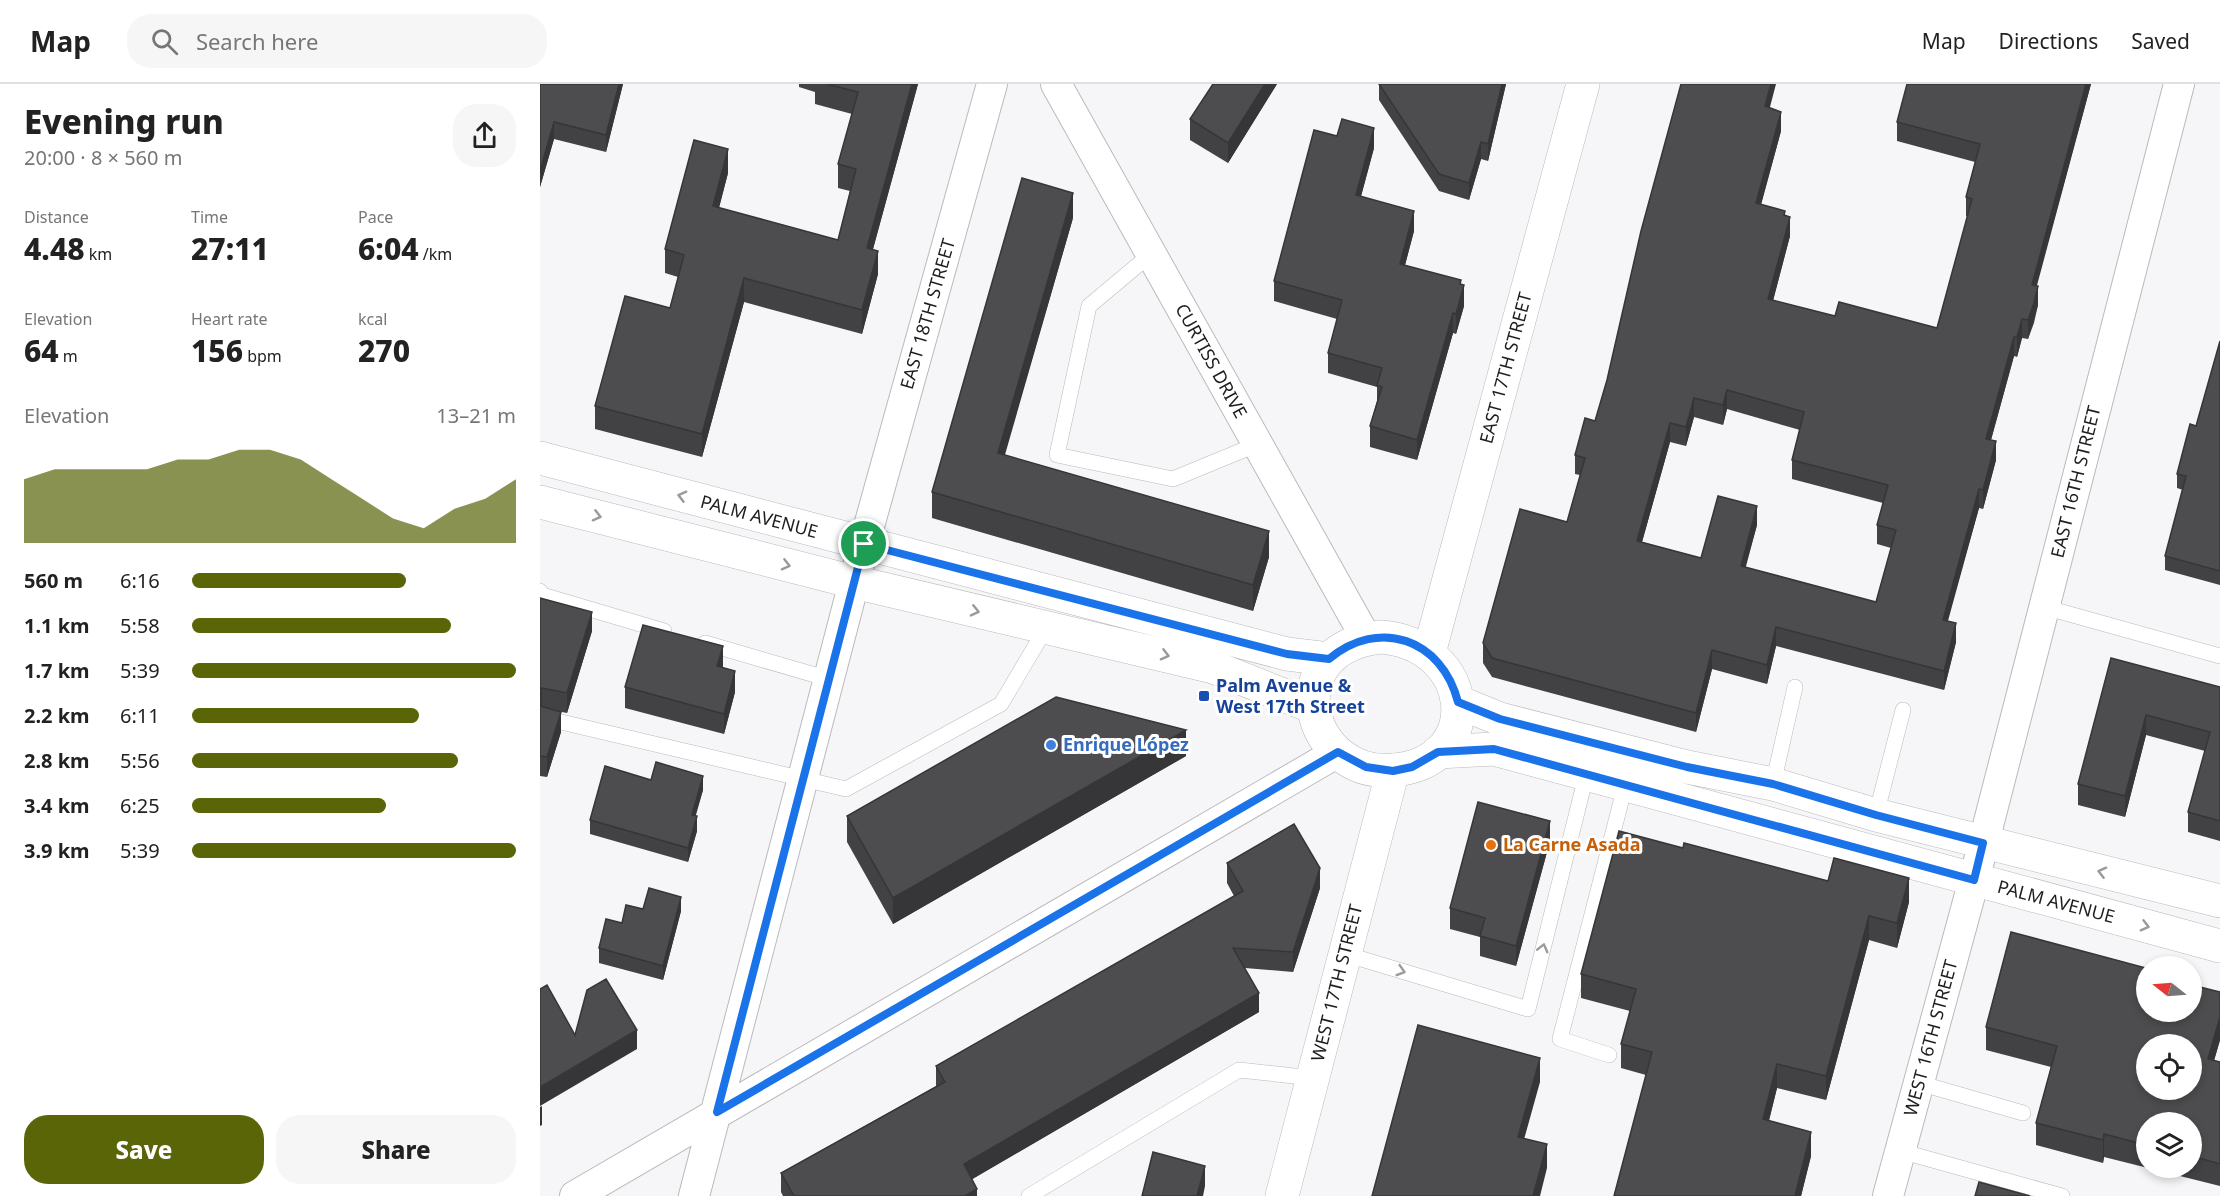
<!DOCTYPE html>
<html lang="en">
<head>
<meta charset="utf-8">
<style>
  :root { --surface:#fff; --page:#f6f6f6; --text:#222; --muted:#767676; --line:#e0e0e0; --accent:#5a6508 }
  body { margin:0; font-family:"Noto Sans",sans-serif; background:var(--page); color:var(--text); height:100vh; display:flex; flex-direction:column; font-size:22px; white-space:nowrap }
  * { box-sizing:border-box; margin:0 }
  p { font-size:20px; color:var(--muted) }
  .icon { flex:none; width:33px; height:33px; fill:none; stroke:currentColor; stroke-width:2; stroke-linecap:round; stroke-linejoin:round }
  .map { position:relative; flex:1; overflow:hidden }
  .panel { display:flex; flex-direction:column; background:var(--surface); width:540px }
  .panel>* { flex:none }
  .needle { width:39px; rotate:287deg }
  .fabs { position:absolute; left:1596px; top:872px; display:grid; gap:12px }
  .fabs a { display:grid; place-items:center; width:66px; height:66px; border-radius:50%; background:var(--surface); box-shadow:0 3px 9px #0003; font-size:30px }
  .pin { position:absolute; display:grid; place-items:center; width:51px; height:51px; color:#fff; margin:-26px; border:3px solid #fff; border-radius:50%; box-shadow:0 2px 6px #0007 }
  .round { display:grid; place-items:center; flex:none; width:63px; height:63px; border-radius:24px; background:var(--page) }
  .head { display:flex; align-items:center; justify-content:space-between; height:102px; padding:0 24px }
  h1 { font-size:33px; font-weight:800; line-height:45px }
  .stats { display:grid; grid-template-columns:repeat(3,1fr); gap:9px; height:102px; padding:6px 24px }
  .stats div { display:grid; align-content:center }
  .stats b { font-size:30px; font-weight:800 }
  .stats small { font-size:16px; font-weight:400 }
  .stats p { font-size:16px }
  .chart { height:168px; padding:12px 24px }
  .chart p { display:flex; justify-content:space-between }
  .chart svg { width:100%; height:108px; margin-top:6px; fill:var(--accent); opacity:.7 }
  .primary-button { display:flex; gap:12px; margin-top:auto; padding:12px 24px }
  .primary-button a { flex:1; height:69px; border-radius:24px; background:var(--accent); color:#fff; font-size:24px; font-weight:800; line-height:69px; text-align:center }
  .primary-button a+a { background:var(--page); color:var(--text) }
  ul { padding:0 24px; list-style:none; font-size:20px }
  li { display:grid; grid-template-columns:96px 72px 1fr; align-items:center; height:45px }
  li i { height:15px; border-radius:8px; background:var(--accent) }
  header { display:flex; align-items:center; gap:36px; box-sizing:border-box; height:84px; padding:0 30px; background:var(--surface); border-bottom:2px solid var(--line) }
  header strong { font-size:28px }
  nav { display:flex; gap:33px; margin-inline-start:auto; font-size:21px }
  .search { width:420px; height:54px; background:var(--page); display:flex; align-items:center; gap:15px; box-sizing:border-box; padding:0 21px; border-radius:24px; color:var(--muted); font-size:22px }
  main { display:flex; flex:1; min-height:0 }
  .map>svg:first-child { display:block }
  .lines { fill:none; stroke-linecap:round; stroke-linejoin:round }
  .lane-casing { stroke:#bababd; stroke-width:16 }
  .street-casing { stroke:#bababd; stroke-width:32 }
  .secondary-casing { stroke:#bababd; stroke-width:34 }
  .lane { stroke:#fff; stroke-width:15 }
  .street { stroke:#fff; stroke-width:30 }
  .secondary { stroke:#fff; stroke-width:33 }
  .wall { fill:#424245; fill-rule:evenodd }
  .shaded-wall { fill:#363638 }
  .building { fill:#4d4d50; stroke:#363638; stroke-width:1.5; fill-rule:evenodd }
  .oneway { stroke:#9a9a9b }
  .route-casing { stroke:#fff; stroke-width:12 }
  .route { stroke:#1a73e8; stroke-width:8 }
  .transit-dot { fill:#1a4fb4; stroke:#fff; stroke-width:2 }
  .shop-dot { fill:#3f7fe0; stroke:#fff; stroke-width:2 }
  .food-dot { fill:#e8710a; stroke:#fff; stroke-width:2 }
  .labels { text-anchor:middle; stroke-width:6; stroke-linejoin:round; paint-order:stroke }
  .street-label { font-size:18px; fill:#1e1e20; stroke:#fff }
  .transit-label { font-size:18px; font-weight:bold; fill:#164399; stroke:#fff; text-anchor:start }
  .shop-label { font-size:18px; font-weight:bold; fill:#366cbe; stroke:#fff; text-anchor:start }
  .food-label { font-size:18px; font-weight:bold; fill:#c56008; stroke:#fff; text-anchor:start }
</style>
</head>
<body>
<header>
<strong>Map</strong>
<div class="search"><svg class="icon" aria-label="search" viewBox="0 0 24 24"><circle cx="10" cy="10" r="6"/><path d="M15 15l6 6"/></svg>Search here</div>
<nav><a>Map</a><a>Directions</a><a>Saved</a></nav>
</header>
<main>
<section class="panel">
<div class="head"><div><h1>Evening run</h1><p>20:00 · 8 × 560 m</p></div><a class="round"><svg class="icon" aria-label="share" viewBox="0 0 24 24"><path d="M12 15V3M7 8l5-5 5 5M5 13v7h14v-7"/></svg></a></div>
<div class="stats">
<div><p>Distance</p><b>4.48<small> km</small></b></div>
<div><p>Time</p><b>27:11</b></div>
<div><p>Pace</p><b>6:04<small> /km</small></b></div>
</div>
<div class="stats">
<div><p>Elevation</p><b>64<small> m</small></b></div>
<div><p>Heart rate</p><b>156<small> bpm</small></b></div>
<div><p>kcal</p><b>270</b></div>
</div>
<div class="chart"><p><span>Elevation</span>13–21 m</p>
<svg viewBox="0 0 160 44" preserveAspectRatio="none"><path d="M0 44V18L10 14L20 14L30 14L40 14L50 10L60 10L70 6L80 6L90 10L100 18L110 26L120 34L130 38L140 30L150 26L160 18V44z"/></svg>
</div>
<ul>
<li><b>560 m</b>6:16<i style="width:66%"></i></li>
<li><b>1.1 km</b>5:58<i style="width:80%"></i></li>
<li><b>1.7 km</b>5:39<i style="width:100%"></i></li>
<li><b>2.2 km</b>6:11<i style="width:70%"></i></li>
<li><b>2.8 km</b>5:56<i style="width:82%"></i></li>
<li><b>3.4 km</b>6:25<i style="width:60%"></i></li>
<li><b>3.9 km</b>5:39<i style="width:100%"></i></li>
</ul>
<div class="primary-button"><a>Save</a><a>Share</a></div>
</section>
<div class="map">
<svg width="1680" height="1112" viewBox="0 0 1680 1112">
  <rect width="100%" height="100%" fill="#f6f6f9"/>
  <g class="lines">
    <defs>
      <path id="lane" d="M611,170L549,222L517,371L633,395L718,360
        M0,507L2,511L124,547
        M1504,523L1680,572
        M165,559L289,595
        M0,633L306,705L461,620L506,544
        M1233,700L1255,603
        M1336,731L1363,626
        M805,870L988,925L1046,692
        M1069,971L1020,955L1085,702
        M1379,999L1483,1029
        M1360,1067L1522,1112
        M489,1112L699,986L773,994"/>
      <path id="street" d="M516,0L826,554
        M35,1112L798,668
        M154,1112L324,460L452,0
        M1348,1112L1434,796L1639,0"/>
      <path id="secondary" d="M0,374L747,570L789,575
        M0,418L314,498L673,583L773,623
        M841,553C933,560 948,676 855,686C768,696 732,565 841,553Z
        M889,569L1043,0
        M918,618L960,635L1147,683L1233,700L1336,731L1680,817
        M898,668L954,665L1680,862
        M742,1112L853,686"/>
    </defs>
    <!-- lane casing -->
    <use href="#lane" class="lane-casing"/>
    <!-- street casing -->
    <use href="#street" class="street-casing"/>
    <!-- secondary casing -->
    <use href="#secondary" class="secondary-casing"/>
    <!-- lane -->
    <use href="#lane" class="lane"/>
    <!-- street -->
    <use href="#street" class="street"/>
    <!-- secondary -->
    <use href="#secondary" class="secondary"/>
  </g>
  <!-- wall -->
  <path class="wall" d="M0,0H83L66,68L14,55L0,103Z
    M259,0H378L333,165L338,190L322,250L204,218L162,373L55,345V322L130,224L138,193L125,189V165L188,89L179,124L298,156L310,107L298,104V80L312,30L275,20V8L259,3Z
    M737,0L688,79L650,56V35Z
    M839,0H966L948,77L941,75L929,116L899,107L839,16Z
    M1551,0L1496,202L1498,221L1494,239L1488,255L1482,254L1477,273L1474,272L1451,356L1456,376L1443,425L1439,424L1407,537L1416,558L1404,606L1236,562L1227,600L1172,585L1156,648L952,593L943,579V559L1027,438L1040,391L1035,390V371L1055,337L1230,24L1241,47L1221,121L1245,131L1250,152L1233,217L1295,232L1397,244L1428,133L1426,132V113L1435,78L1357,57V38ZM1187,325L1260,346L1252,376V395L1343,419L1337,441V460L1351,464L1336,518L1205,483L1217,441L1161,474L1102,458L1130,358L1146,362L1154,333L1183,341Z
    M834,64L821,112L874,147L865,181L921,201L924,222L916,250L913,249L877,376L830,363V342L837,317V303L788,289V269L797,235L734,217V197Z
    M533,134L464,371L729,473L713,527L392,434V408Z
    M1680,257V501L1625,486V472L1643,406L1637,404V390L1656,342Z
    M0,514L52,547L27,629L17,627L21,648L7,693L0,692Z
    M1571,574L1680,603V757L1648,748V728L1665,667L1606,651L1585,733L1538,721V700Z
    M183,582L182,584L195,608L184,650L85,624V603Z
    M646,672L353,840L307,758V732Z
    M111,696L163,706L155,732L157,747L148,778L50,750V736Z
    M1010,757L976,882L940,872V853L910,845V824Z
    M1143,764L1369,818L1357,864L1329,856L1286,1016L1237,1004L1229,1037L1271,1072L1261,1112H1074L1106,991L1081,984V960L1090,927L1041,914V890Z
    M687,779L780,804L753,888L705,884L719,928L432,1095L437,1112H243L241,1108V1089L396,1002V982L694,812L687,799Z
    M103,825L141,827L123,896L59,879V864L82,839Z
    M1680,908V956L1674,976L1680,978V1102L1564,1073L1563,1079L1496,1061V1039L1511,983L1446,966V943L1606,927ZM1606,1038H1652V1083H1606Z"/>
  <!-- shaded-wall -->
  <path class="shaded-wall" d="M79,0H83L66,68V51Z
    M372,0H378L327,187V164Z
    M725,0H737L688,79V59Z
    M962,0H966L948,77V60Z
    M1231,0H1236L1225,42V22Z
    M1546,0H1551L1492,220V201Z
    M1241,28V47L1216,138V119Z
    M14,38V55L0,103V87Z
    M834,44V64L816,131V111Z
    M941,58V75L929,116V99Z
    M188,65V89L173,146V122Z
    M533,109V134L458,395V369Z
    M874,127V147L860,200V180Z
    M1250,133V152L1228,235V215Z
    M338,167V190L322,250V226Z
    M204,194V218L162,373V350Z
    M921,196V212L924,201V222L916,250V230Z
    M1498,202V221L1488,255V236Z
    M913,229V249L877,376V356Z
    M1482,235V254L1477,273V253Z
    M1474,253V272L1446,374V355Z
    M1187,306V325L1183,341V321Z
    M1154,314V333L1146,362V343Z
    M1130,339V358L1097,476V457Z
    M1456,357V376L1443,425V406Z
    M1439,405V424L1403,555V536Z
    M1217,422V441L1201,501V482Z
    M729,447V473L713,527V501Z
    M52,528V547L27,629V609Z
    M1416,539V558L1404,606V587Z
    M1236,543V562L1227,600V581Z
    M183,562V582L177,603V582Z
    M1172,566V585L1156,648V629Z
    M195,587V608L184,650V630Z
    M0,604H2V623L0,624Z
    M21,628V648L7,693V673Z
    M1606,631V651L1585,733V712Z
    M646,646V672L353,840V814Z
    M163,692V706L152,745V731Z
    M157,732V747L148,778V764Z
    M1010,737V757L976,882V862Z
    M780,784V804L753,888V868Z
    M1369,794V818L1357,864V839Z
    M141,813V827L123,896V882Z
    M1329,832V856L1286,1016V992Z
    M719,909V928L424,1100V1080Z
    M1680,933V956L1668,998V975Z
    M97,946V965L0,1022V1003Z
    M1000,974V998L978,1077V1053Z
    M1237,980V1004L1223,1059V1035Z
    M2,1022V1041L0,1042V1023Z
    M1271,1048V1072L1261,1112H1255Z
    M1564,1050V1073L1563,1079V1056Z
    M1007,1060V1084L1000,1112H993Z
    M665,1082V1102L663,1112H657Z
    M437,1105V1112H425Z"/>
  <!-- building -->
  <path class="building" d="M0,0H79L66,51L14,38L0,87Z
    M287,0H372L327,164L338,167L322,226L204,194L162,350L55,322L85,212L130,224L144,171L125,165L154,56L188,65L173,122L298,156L316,85L298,80L318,8Z
    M673,0H725L688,59L650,35Z
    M839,0H962L948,60L941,58L929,99L899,90Z
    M1141,0H1231L1225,22L1241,28L1216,119L1245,127L1244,131L1250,133L1228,215L1295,232L1299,218L1397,244L1432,115L1426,113L1440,60L1357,38L1367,0H1546L1492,201L1498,202L1494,219L1488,236L1482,235L1477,253H1474L1446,355L1456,357L1443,406L1439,405L1403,536L1416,539L1404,587L1236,543L1227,581L1172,566L1156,629L952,574L943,559L980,425L1027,438L1045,374L1035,371L1045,334L1055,337L1067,296L1101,147ZM1187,306L1264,328L1252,376L1348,401L1337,441L1356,446L1336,518L1201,482L1217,422L1178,412L1161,474L1097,457L1130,339L1146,343L1154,314L1183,321Z
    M802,35L834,44L816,111L874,127L860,180L921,196L920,200L924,201L916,230L913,229L877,356L830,342L842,303L837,301L842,284L788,269L802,216L734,197L774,46L797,52Z
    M482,94L533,109L458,369L729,447L713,501L392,408Z
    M1680,257V487L1625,472L1646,392L1637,390L1650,340L1656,342Z
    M0,514L52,528L27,609L2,604H0Z
    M103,541L183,562L177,582L195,587L184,630L85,603Z
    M1571,574L1680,603V737L1648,728L1670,648L1606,631L1585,712L1538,700Z
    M516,613L646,646L353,814L307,732Z
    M0,622L21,628L7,673L0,672Z
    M116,678L163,692L152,731L157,732L148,764L50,736L65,682L111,696Z
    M938,718L1010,737L976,862L940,852L945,834L910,824Z
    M754,740L780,784L753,868L693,864L719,909L424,1080L437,1105L425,1112H254L241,1089L405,998L396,982L703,807L687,779Z
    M1079,747L1143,764L1144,759L1288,797L1294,774L1369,794L1357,839L1329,832L1286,992L1237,980L1223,1035L1271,1048L1255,1112H1074L1112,968L1081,960L1096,905L1041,890Z
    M109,804L141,813L123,882L59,864L66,835L82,839L86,821L103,825Z
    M1471,848L1606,884V927H1652V901L1680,908V933L1668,975L1680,978V1080L1652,1072V1038H1606V1061L1564,1050L1563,1056L1496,1039L1517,962L1446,943ZM1606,960H1652V1005H1606Z
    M66,895L97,946L0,1003V905L7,901L35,951L47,906Z
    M878,941L1000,974L978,1053L1007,1060L993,1112H832Z
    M613,1068L665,1082L657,1112H602Z
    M1439,1098L1490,1112H1435Z"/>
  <!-- one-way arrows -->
  <defs><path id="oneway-chevron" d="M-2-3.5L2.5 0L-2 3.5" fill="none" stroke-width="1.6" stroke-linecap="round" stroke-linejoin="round" transform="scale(1.5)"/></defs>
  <g class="oneway">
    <use href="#oneway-chevron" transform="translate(142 412) rotate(-165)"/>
    <use href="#oneway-chevron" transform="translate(57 432) rotate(14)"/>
    <use href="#oneway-chevron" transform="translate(246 481) rotate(14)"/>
    <use href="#oneway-chevron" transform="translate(435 527) rotate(13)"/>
    <use href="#oneway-chevron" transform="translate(625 571) rotate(14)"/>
    <use href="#oneway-chevron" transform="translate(1562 788) rotate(-166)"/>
    <use href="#oneway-chevron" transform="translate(1605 842) rotate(15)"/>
    <use href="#oneway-chevron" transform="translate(1003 864) rotate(-76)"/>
    <use href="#oneway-chevron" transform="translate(861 887) rotate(17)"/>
  </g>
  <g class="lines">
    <defs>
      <path id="route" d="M324,460L747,570L789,575C839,533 902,555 918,618L960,635L1147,683L1233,700L1336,731L1443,759L1434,796L954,665L898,668L872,683L853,687L826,683L798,668L177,1028Z"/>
    </defs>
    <!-- route casing -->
    <use href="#route" class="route-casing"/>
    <!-- route -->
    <use href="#route" class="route"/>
  </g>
  <!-- markers -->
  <rect class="transit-dot" x="658" y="606" width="12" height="12" rx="3"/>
  <circle class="shop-dot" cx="511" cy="661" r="6"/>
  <circle class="food-dot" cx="951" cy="761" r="6"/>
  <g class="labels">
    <!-- street labels -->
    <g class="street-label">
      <text transform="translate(388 230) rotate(-74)" y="6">EAST 18TH STREET</text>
      <text transform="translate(671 277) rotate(61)" y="6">CURTISS DRIVE</text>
      <text transform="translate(966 284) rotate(-75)" y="6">EAST 17TH STREET</text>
      <text transform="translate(1536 398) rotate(-76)" y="6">EAST 16TH STREET</text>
      <text transform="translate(219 433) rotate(15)" y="6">PALM AVENUE</text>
      <text transform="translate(1516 818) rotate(15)" y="6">PALM AVENUE</text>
      <text transform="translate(797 899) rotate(-76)" y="6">WEST 17TH STREET</text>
      <text transform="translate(1391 954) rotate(-75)" y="6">WEST 16TH STREET</text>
    </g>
    <!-- transit labels -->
    <g class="transit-label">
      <text x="676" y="608">Palm Avenue &amp;<tspan x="676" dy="21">West 17th Street</tspan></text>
    </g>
    <!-- shop labels -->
    <g class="shop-label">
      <text x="523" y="667">Enrique López</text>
    </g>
    <!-- food labels -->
    <g class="food-label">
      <text x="963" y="767">La Carne Asada</text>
    </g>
  </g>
</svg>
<div class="fabs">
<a><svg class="needle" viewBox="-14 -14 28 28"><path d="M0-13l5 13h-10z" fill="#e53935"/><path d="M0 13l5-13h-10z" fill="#767676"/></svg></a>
<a><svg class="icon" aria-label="locate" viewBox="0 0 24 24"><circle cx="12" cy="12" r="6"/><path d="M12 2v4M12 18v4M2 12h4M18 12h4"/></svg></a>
<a><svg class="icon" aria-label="layers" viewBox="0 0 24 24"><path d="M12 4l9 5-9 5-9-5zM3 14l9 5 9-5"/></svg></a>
</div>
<div class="pin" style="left:324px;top:460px;background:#1e9e55"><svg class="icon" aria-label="arrive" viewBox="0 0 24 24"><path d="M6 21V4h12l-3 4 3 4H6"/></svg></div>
</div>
</main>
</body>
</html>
